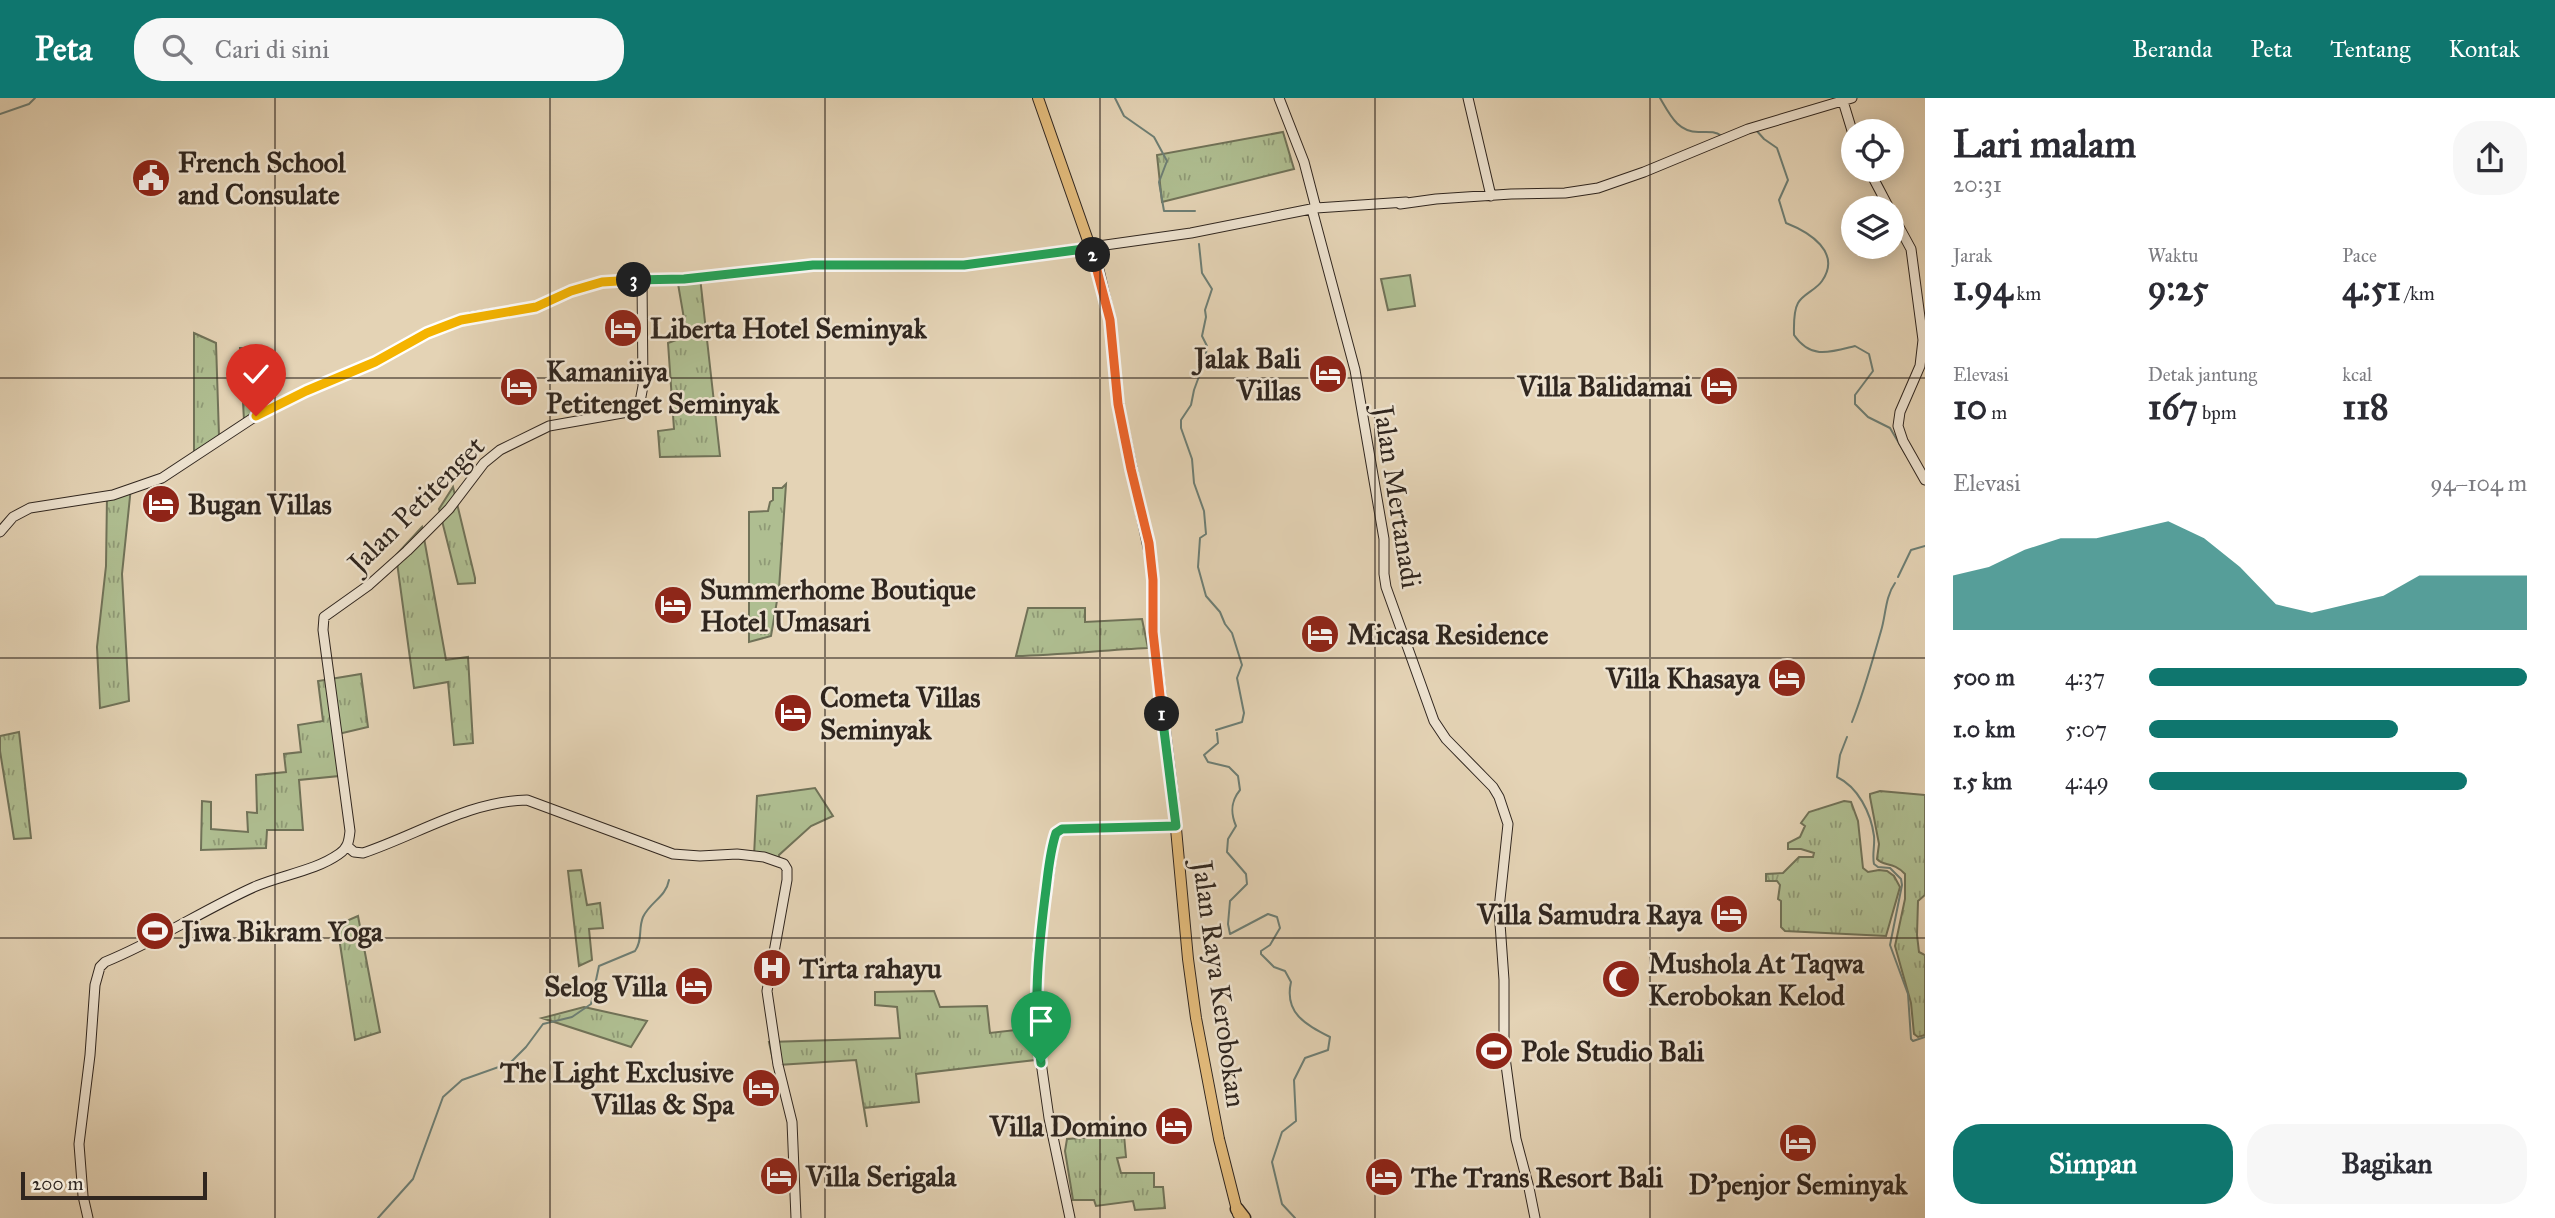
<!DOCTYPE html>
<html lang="id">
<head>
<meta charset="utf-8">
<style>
  :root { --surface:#fff; --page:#f7f7f7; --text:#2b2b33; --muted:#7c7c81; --accent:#0f766e }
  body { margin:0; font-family:"IM FELL Great Primer",serif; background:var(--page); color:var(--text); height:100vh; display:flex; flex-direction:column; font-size:26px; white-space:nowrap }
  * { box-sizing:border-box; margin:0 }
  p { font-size:23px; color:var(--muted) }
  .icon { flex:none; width:38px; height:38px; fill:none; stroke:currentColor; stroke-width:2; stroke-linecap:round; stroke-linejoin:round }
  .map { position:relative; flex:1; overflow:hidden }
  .sheet { display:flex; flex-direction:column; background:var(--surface); width:630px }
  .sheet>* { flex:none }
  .fabs { position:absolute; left:1841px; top:21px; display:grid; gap:14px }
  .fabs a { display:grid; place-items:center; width:63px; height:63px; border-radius:50%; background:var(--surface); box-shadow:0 4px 18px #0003; font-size:35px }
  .scale { position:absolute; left:21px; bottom:18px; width:186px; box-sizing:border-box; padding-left:7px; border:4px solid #30261f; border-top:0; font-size:19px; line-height:24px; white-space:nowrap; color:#30261f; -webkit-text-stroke:5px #ede2cf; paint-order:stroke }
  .pin { position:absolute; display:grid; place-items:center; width:60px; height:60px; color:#fff; margin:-72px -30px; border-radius:50% 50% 50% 0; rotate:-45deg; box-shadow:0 0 7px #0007 }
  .pin .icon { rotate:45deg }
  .km { position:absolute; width:35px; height:35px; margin:-18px; border-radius:50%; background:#222; color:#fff; font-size:19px; line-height:35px; text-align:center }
  .round { display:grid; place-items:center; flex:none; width:74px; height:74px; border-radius:28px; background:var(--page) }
  .summary { display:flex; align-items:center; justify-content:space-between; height:119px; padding:0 28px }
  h1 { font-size:38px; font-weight:700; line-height:52px }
  .metrics { display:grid; grid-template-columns:repeat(3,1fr); gap:10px; height:119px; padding:7px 28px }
  .metrics div { display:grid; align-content:center }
  .metrics b { font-size:35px; font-weight:700 }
  .metrics small { font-size:19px; font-weight:400 }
  .metrics p { font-size:19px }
  .chart { height:196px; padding:14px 28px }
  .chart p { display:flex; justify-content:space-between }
  .chart svg { width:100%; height:126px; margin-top:7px; fill:var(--accent); opacity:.7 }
  .button { display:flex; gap:14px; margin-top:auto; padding:14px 28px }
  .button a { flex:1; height:80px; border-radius:28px; background:var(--accent); color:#fff; font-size:28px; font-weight:700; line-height:80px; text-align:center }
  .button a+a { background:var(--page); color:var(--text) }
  ul { padding:0 28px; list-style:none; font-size:23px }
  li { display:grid; grid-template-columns:112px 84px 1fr; align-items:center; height:52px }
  li i { height:18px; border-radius:9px; background:var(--accent) }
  header { display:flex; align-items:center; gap:42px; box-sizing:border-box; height:98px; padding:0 35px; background:var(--accent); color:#fff }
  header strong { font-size:33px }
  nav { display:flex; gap:38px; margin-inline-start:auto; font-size:24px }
  .search { width:490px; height:63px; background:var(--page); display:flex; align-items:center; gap:18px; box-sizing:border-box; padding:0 24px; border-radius:28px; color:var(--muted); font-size:26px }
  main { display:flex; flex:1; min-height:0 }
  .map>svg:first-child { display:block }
  .grass { fill:url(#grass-tufts); stroke:#707258; stroke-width:2 }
  .park { fill:#afbe91; stroke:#707258; stroke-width:2 }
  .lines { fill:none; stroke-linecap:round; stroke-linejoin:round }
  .stream { stroke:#6d7e74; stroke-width:2 }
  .secondary-casing { stroke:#30261f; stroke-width:11 }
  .primary-casing { stroke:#30261f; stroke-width:12 }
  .highway-casing { stroke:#30261f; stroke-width:15 }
  .secondary { stroke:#ede2cf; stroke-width:9 }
  .primary { stroke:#e2ba7a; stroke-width:10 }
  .highway { stroke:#e2ba7a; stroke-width:12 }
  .split-1-casing { stroke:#fff; stroke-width:14 }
  .split-2-casing { stroke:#fff; stroke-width:14 }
  .split-3-casing { stroke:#fff; stroke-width:14 }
  .split-4-casing { stroke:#fff; stroke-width:14 }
  .split-1 { stroke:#22a559; stroke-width:9 }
  .split-2 { stroke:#f0652b; stroke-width:9 }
  .split-3 { stroke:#22a559; stroke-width:9 }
  .split-4 { stroke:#f5b400; stroke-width:9 }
  .grid { fill:none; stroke:#30261f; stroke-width:2; stroke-opacity:0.55 }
  .labels { text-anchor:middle; stroke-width:5; stroke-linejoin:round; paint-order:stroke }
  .poi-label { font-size:28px; font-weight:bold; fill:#30261f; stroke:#ede2cf; text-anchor:start }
  .street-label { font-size:28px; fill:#30261f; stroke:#ede2cf }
</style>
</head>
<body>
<header>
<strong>Peta</strong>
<div class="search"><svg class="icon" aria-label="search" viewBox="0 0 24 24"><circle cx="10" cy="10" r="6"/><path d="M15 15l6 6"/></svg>Cari di sini</div>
<nav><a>Beranda</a><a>Peta</a><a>Tentang</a><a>Kontak</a></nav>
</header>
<main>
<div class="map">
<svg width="1925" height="1120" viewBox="0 0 1925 1120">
  <defs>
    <pattern id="grass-tufts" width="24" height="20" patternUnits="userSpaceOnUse" patternTransform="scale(1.75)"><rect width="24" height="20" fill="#afbe91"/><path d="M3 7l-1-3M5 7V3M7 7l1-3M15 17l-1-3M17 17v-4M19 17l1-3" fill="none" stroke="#8f9a76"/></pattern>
  </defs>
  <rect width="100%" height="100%" fill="#e4d3b5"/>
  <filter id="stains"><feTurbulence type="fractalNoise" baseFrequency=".00286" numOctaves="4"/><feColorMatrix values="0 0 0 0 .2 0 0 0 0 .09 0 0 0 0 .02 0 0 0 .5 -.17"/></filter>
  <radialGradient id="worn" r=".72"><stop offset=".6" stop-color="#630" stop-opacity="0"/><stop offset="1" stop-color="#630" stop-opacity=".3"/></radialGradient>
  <!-- grass -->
  <path class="grass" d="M1283,34L1294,71L1162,104L1157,57Z
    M700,179L720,358L660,359L658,333L674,331L668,245L687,238L677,180Z
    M194,235L216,245L219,338L194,357Z
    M240,250L257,251L268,308L244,322Z
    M786,386L779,491L771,538L749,544V414L768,413L770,404L773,402V390H782Z
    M131,389L122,476L129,603L100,610L97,549L106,468L107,398Z
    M453,389L475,480V485L458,486L439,411Z
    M422,429L446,562L468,559L473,645L454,647L448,584L414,590L396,457Z
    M1028,510H1085V524L1142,521L1148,550C1104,552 1060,557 1016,558Z
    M361,576L368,629L334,637L339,678L299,682L303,732H267L266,750L201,752L202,703L211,704V731L248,734L247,714L257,715L256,677L286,674L284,656L301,654L298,627L323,623L318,583Z
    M19,634L31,740L14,741L0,653V638Z
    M815,690L833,718L811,728L779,757L780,768L754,758L757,698Z
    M1880,693L1925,697V797L1918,803L1917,837L1919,854L1925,857V937L1918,939L1914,936L1911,905L1895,848L1905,801V776C1893,763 1884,769 1877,761L1879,746L1870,699V696Z
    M1844,703L1851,704L1858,723L1863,770L1868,774L1879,772L1887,773L1894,778L1900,789L1886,838L1785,833L1781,829V803L1778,801L1780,787L1777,783H1766V776L1783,775L1799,759H1813L1814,755L1801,751H1788V745L1800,739L1805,728L1801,725L1809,714Z
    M581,772L587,807L600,805L603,830L589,831L592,862L579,868L568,773Z
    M358,818L380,934L355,942L337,827Z
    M934,893L940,909L987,908L990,935L1025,931L1034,954L1035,962L916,976L919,1004L864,1010L867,1029L856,962L778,967L776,976L769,944L900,940L897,909L875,907V894Z
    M584,909L647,923L631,949L542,920Z
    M1124,1037L1126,1059L1117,1060L1121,1075H1154V1089H1163L1165,1110L1135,1112L1133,1103L1096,1108L1094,1102H1073L1065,1053L1067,1041Z"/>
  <!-- park -->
  <path class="park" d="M1410,177L1415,208L1388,212L1381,181Z"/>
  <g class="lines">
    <!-- stream -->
    <path class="stream" d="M1115,0L1124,18L1154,39L1167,63L1159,84L1164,113H1195
      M1660,0C1670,17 1678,35 1700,34C1709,34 1714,33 1722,38
      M0,16L29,6L35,0
      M1756,32L1764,41L1777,50L1788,82L1779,102L1786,125C1809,134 1842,154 1822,183C1816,192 1803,196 1798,205C1793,214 1794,227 1794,237C1811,262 1831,254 1855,248L1869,256L1873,273L1855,297V306L1868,319L1890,330L1906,357
      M1199,146L1202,175L1212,191L1205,212L1206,219L1202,238L1207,248L1205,262L1194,292L1191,307L1181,322V330L1192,361L1194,385L1204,413L1206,436L1200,440L1198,469L1206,498L1220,514L1225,526L1232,535L1242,567L1237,580L1244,615L1242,624L1216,632
      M1898,479L1911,452L1925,448
      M1852,624C1864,594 1872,564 1881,533C1886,517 1885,499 1895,485
      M1217,635L1218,645L1204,657L1208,664L1229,669L1238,678L1240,692C1231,703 1230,714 1236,728L1228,741L1227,754L1246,776L1247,786L1230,803L1228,826L1230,836L1268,816L1277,819L1280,830L1270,847L1261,853V856L1274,869L1285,873L1291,884C1284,915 1305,926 1330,939L1328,952L1305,960L1294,982L1296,1023L1282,1034L1272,1064L1282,1106L1295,1120
      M1847,639L1840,657L1837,679C1858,689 1871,715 1874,738C1875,747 1872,757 1874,766L1878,769L1890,770L1901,781L1902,787L1890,847L1908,896L1911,941L1913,943L1925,939
      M378,1120L413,1081L443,999L462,982L510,965L526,949L543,926L572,919L591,906L599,868L635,853C643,842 638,831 643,819C650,804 666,799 669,782"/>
    <defs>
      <path id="secondary" d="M1279,0L1304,64L1316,110
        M1468,0L1491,98
        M1842,0L1853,36
        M1869,72L1889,110
        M1400,106L1436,101L1511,96L1565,95L1598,90L1644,74L1748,31L1852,0
        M1313,115L1355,272L1384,441V476L1386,489L1434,623L1446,641L1493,689L1499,699L1508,726L1499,811L1504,882V952L1516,1041L1529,1090L1535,1120
        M1892,116L1911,151L1923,242L1920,268L1900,314L1898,328L1903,343L1925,382
        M0,434L13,419L30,410L113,397L162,380L256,318L306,293L375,264L436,231L471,219L536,209L571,193L602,184L684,181L796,168L963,167L1191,135L1316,110L1406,104
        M347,748L354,754L363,755C417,737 469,703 527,702L673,756L700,758L737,756L764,759L784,766L787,771V782L767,893L778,967L792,1024L796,1120
        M88,1120L83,1098L79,1046L90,957L95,887L100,869L105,864C157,843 203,812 254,789C281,777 315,773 339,756C348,750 349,743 350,733L323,532L324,519L369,487L407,453L449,411L484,365L500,352L549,328L628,314L639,309L643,288L642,182
        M1070,1120L1049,1020L1037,936L1038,853L1054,740L1057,734L1062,731L1176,728"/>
      <path id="primary" d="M1038,0L1099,174L1110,222L1118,306L1152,466L1153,534L1173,698L1188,861L1196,920L1219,1041L1238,1116"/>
      <path id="highway" d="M1237,1111L1244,1120"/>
    </defs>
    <!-- secondary casing -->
    <use href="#secondary" class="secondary-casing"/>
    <!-- primary casing -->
    <use href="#primary" class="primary-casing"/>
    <!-- highway casing -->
    <use href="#highway" class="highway-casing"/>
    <!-- secondary -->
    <use href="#secondary" class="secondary"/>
    <!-- primary -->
    <use href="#primary" class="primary"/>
    <!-- highway -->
    <use href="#highway" class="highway"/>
  </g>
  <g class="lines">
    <defs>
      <path id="split-1" d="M1041,965C1033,909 1038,855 1045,799C1048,778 1049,756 1056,735L1062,731L1176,728L1162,616"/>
      <path id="split-2" d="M1093,157L1110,222L1118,306L1131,371L1149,445L1153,482V534L1162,616"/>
      <path id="split-3" d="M634,182L684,181L813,167H964L1091,150L1093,157"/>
      <path id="split-4" d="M256,318L306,293L375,264L427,235L461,222L536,209L571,193L602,184L634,182"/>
    </defs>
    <!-- split-1 casing -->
    <use href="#split-1" class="split-1-casing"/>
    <!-- split-2 casing -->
    <use href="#split-2" class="split-2-casing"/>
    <!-- split-3 casing -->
    <use href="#split-3" class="split-3-casing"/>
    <!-- split-4 casing -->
    <use href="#split-4" class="split-4-casing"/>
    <!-- split-1 -->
    <use href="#split-1" class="split-1"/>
    <!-- split-2 -->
    <use href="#split-2" class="split-2"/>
    <!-- split-3 -->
    <use href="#split-3" class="split-3"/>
    <!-- split-4 -->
    <use href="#split-4" class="split-4"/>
  </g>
  <!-- grid -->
  <path class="grid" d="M275,0V1120M550,0V1120M825,0V1120M1100,0V1120M1375,0V1120M1650,0V1120M0,280H1925M0,560H1925M0,840H1925"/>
  <!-- icons -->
  <defs>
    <symbol id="civic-disc" viewBox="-11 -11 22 22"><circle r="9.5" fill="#8f2418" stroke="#ede2cf"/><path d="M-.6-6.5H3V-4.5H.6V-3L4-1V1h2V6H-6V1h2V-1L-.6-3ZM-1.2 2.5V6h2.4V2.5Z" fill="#fff"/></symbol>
    <symbol id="hotel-disc" viewBox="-11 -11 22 22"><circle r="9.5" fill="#8f2418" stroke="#ede2cf"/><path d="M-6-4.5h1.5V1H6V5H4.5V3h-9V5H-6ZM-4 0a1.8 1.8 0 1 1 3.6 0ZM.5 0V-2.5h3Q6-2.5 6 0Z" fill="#fff"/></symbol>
    <symbol id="stadium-disc" viewBox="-11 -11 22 22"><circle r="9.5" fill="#8f2418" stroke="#ede2cf"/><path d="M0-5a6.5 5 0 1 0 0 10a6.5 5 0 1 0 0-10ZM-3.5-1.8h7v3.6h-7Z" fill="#fff"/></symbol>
    <symbol id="hospital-disc" viewBox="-11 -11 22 22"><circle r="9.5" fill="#8f2418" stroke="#ede2cf"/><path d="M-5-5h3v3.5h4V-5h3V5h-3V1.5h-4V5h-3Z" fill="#fff"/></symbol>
    <symbol id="mosque-disc" viewBox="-11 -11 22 22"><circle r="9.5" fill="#8f2418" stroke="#ede2cf"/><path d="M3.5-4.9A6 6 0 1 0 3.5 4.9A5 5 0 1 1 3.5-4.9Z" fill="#fff"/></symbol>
  </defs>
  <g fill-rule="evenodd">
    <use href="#civic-disc" x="129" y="58" width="44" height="44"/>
    <use href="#hotel-disc" x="601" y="208" width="44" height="44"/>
    <use href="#hotel-disc" x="1306" y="254" width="44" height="44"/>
    <use href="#hotel-disc" x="1697" y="266" width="44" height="44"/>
    <use href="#hotel-disc" x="497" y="267" width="44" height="44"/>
    <use href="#hotel-disc" x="139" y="384" width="44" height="44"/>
    <use href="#hotel-disc" x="651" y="485" width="44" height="44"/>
    <use href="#hotel-disc" x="1298" y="514" width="44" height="44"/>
    <use href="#hotel-disc" x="1765" y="558" width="44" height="44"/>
    <use href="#hotel-disc" x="771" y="593" width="44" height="44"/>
    <use href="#hotel-disc" x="1707" y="794" width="44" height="44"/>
    <use href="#stadium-disc" x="133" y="811" width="44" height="44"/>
    <use href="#hospital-disc" x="750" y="848" width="44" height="44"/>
    <use href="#mosque-disc" x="1599" y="859" width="44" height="44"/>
    <use href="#hotel-disc" x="672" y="866" width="44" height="44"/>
    <use href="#stadium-disc" x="1472" y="931" width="44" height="44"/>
    <use href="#hotel-disc" x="739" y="968" width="44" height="44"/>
    <use href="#hotel-disc" x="1152" y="1006" width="44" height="44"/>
    <use href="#hotel-disc" x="1776" y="1023" width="44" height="44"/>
    <use href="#hotel-disc" x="757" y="1056" width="44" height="44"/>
    <use href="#hotel-disc" x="1362" y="1057" width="44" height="44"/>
  </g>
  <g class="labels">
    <!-- poi labels -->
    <g class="poi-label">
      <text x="178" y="74">French School<tspan x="178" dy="32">and Consulate</tspan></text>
      <text x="650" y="240">Liberta Hotel Seminyak</text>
      <text x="1301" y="270" text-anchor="end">Jalak Bali<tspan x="1301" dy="32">Villas</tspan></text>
      <text x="546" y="283">Kamaniiya<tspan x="546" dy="32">Petitenget Seminyak</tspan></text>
      <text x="1692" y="298" text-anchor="end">Villa Balidamai</text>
      <text x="188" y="416">Bugan Villas</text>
      <text x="700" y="501">Summerhome Boutique<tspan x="700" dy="32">Hotel Umasari</tspan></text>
      <text x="1347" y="546">Micasa Residence</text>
      <text x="1760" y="590" text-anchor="end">Villa Khasaya</text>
      <text x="820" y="609">Cometa Villas<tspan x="820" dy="32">Seminyak</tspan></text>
      <text x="1702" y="826" text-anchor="end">Villa Samudra Raya</text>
      <text x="182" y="843">Jiwa Bikram Yoga</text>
      <text x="1648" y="875">Mushola At Taqwa<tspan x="1648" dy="32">Kerobokan Kelod</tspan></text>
      <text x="799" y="880">Tirta rahayu</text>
      <text x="667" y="898" text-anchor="end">Selog Villa</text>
      <text x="1521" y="963">Pole Studio Bali</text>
      <text x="734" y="984" text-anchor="end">The Light Exclusive<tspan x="734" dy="32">Villas &amp; Spa</tspan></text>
      <text x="1147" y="1038" text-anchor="end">Villa Domino</text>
      <text x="806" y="1088">Villa Serigala</text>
      <text x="1411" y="1089">The Trans Resort Bali</text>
      <text x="1798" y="1096" text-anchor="middle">D'penjor Seminyak</text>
    </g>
    <!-- street labels -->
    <g class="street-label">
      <text transform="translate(1398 399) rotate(81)" y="10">Jalan Mertanadi</text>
      <text transform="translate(416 406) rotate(-45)" y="10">Jalan Petitenget</text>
      <text transform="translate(1220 886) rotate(82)" y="10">Jalan Raya Kerobokan</text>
    </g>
  </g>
  <rect width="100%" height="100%" filter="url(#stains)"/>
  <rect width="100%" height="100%" fill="url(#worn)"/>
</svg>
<div class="fabs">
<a><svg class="icon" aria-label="locate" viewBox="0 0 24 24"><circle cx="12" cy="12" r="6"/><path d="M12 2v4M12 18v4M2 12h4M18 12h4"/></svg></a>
<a><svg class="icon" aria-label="layers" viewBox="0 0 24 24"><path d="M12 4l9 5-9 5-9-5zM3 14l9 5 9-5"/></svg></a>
</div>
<div class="scale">200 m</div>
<div class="pin" style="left:1041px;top:965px;background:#1e9e55"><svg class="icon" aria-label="arrive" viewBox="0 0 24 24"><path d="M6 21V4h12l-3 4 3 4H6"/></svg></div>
<div class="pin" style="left:256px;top:318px;background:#d93025"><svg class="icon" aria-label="check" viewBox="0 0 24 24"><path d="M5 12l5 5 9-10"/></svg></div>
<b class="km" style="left:1162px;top:616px">1</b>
<b class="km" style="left:1093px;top:157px">2</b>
<b class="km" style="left:634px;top:182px">3</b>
</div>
<section class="sheet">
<div class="summary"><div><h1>Lari malam</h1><p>20:31</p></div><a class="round"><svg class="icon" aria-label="share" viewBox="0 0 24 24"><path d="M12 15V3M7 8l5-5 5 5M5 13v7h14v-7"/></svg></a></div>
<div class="metrics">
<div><p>Jarak</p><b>1.94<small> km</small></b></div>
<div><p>Waktu</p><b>9:25</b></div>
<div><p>Pace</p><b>4:51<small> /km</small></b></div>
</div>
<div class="metrics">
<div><p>Elevasi</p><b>10<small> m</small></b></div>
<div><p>Detak jantung</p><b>167<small> bpm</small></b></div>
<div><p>kcal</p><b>118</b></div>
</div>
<div class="chart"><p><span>Elevasi</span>94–104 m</p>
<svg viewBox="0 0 160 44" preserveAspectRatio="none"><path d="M0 44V25L10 22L20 16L30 12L40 12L50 9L60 6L70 12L80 22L90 35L100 38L110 35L120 32L130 25L140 25L150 25L160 25V44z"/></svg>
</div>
<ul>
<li><b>500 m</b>4:37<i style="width:100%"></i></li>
<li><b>1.0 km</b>5:07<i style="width:66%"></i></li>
<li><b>1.5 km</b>4:49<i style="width:84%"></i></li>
</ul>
<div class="button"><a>Simpan</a><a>Bagikan</a></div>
</section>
</main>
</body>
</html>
